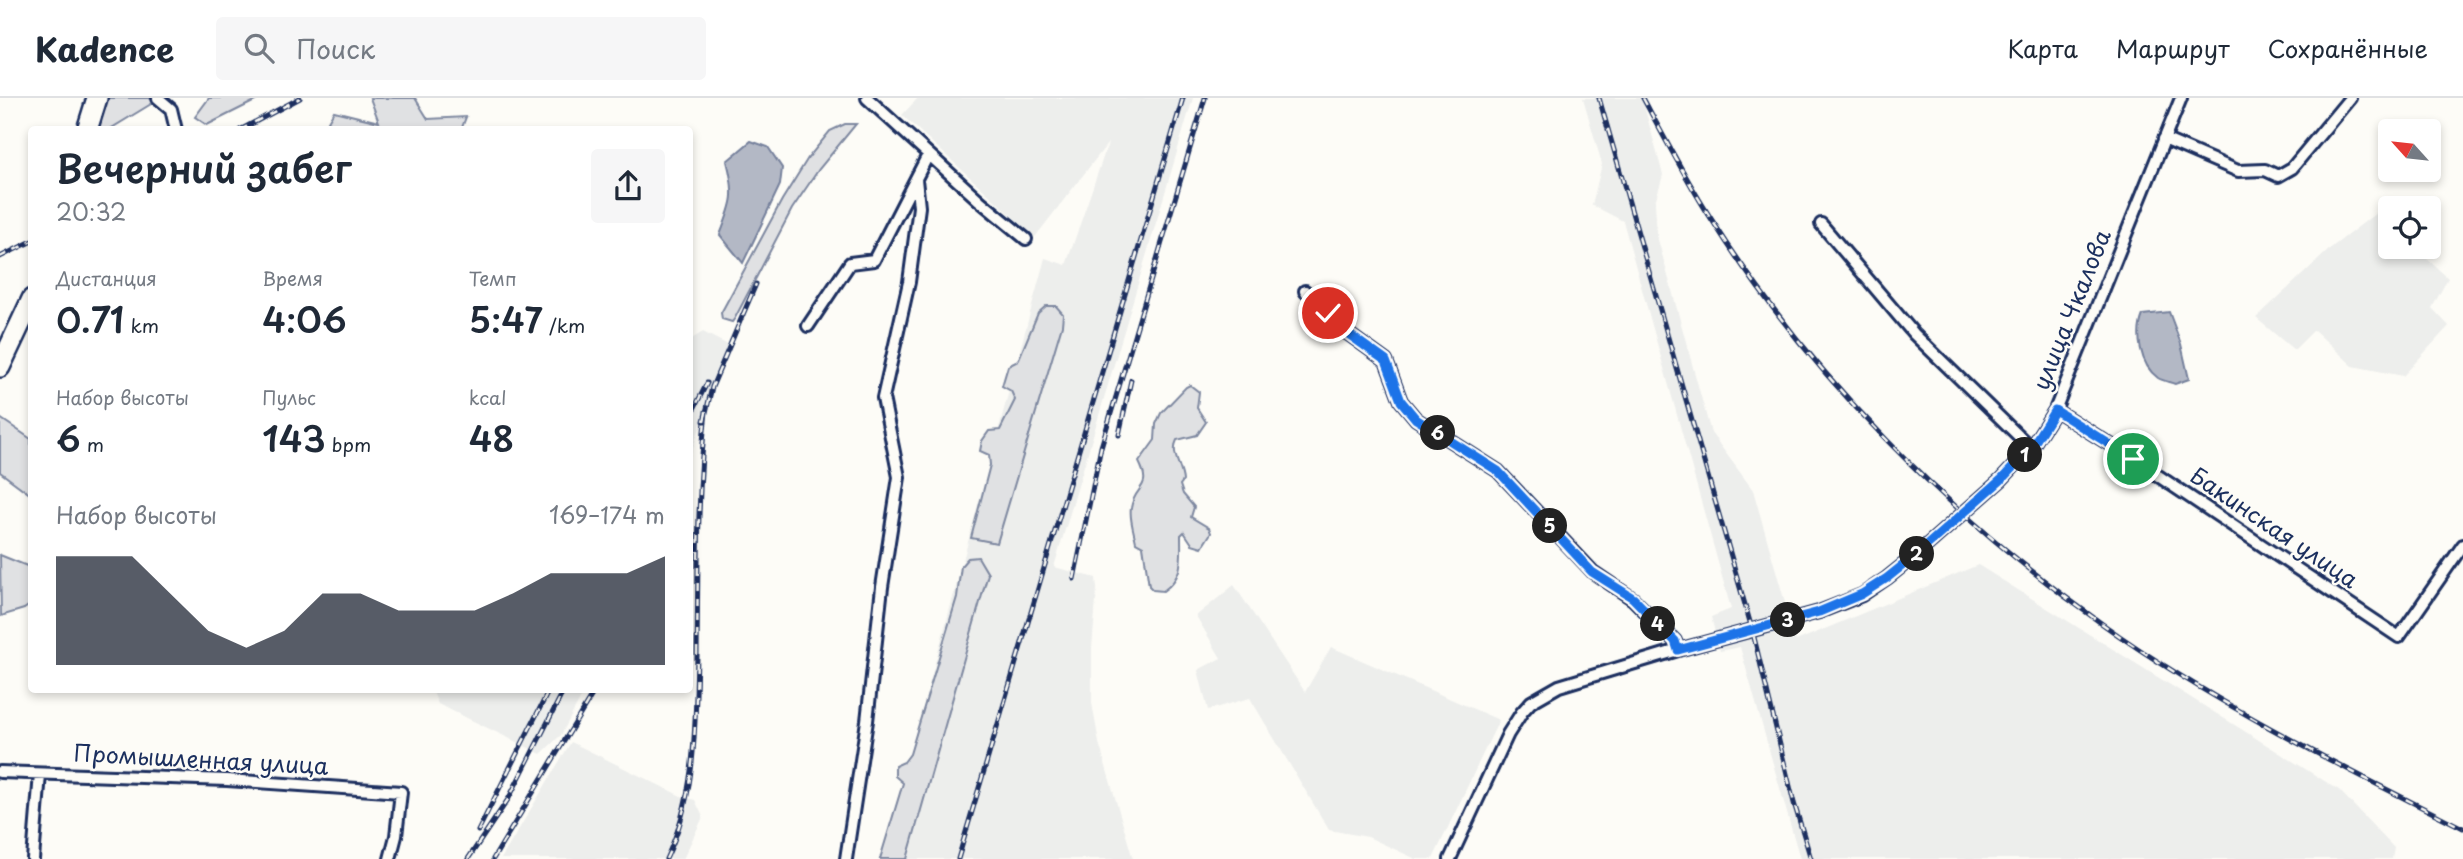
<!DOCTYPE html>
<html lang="ru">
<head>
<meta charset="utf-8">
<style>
  :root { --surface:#fff; --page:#f6f6f7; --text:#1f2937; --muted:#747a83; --line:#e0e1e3; --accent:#111827 }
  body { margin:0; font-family:"Playpen Sans",sans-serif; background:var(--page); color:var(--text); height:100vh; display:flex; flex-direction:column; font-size:26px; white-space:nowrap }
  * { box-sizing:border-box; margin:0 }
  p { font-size:23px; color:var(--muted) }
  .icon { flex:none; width:38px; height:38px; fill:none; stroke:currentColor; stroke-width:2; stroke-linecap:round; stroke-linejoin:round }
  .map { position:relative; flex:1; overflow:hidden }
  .panel { position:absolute; left:28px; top:28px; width:665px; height:567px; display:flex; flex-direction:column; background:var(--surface); border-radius:7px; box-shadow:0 4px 10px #0003 }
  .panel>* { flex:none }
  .needle { width:46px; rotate:297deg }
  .fabs { position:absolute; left:2378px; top:21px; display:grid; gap:14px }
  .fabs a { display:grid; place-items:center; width:63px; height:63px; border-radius:7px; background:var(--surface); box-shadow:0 4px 10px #0003; font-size:35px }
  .pin { position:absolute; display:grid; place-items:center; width:60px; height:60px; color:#fff; margin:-30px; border:4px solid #fff; border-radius:50%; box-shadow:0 2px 7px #0007 }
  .km { position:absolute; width:35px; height:35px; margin:-18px; border-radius:50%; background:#222; color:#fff; font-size:19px; line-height:35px; text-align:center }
  .round { display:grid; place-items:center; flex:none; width:74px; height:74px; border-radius:7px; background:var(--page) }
  .overview { display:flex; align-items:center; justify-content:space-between; height:119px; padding:0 28px }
  h1 { font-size:38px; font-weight:600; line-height:52px }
  .figures { display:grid; grid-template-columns:repeat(3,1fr); gap:10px; height:119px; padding:7px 28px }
  .figures div { display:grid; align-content:center }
  .figures b { font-size:35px; font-weight:600 }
  .figures small { font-size:19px; font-weight:400 }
  .figures p { font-size:19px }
  .chart { height:196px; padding:14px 28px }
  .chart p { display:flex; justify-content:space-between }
  .chart svg { width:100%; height:126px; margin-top:7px; fill:var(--accent); opacity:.7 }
  header { display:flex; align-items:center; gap:42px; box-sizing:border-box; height:98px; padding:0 35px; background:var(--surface); border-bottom:2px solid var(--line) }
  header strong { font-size:33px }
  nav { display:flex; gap:38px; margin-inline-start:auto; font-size:24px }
  .search { width:490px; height:63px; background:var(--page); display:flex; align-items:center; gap:18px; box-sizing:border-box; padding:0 24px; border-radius:7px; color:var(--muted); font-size:26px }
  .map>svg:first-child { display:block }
  .built { fill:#edeeec }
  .green { fill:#e0e1e3; stroke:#7e88a0; stroke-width:2 }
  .water { fill:#b3b8c5; stroke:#76819c; stroke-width:2 }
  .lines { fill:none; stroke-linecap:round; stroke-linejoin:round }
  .street-casing { stroke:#1b2f5e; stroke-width:16 }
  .highway-casing { stroke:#1b2f5e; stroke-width:24 }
  .street { stroke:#fdfcf7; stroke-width:10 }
  .highway { stroke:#fdfcf7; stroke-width:19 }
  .rail-casing { stroke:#1b2f5e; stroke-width:5 }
  .rail { stroke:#fdfcf7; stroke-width:2.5; stroke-dasharray:8; stroke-linecap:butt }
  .route-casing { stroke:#fff; stroke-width:14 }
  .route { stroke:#1a73e8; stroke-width:9 }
  .labels { text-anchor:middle; stroke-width:5; stroke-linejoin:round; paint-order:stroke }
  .street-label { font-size:23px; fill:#1b2f5e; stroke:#fdfcf7 }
</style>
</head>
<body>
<header>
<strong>Kadence</strong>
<div class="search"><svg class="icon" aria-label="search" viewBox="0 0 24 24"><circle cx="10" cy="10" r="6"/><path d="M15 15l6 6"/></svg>Поиск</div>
<nav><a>Карта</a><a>Маршрут</a><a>Сохранённые</a></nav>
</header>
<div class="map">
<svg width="2463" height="761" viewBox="0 0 2463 761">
  <rect width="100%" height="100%" fill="#fdfcf7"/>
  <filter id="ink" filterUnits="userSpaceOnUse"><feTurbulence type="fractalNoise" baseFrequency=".0143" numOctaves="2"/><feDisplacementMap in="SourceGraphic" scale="14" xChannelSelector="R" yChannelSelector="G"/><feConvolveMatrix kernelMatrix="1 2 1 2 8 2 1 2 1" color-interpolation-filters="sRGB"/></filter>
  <g filter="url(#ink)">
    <!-- built -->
    <path class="built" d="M918,0H1193L1054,469L1096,480L1097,491L1092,550V605L1099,645L1133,761H882L1045,160L1066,167L1108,45L1035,139L902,17Z
      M1583,0H1642L1663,77L1655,104L1657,138L1711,335L1753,392L1796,543L1978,467L2339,692L2394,750L2392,761H1800L1740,549L1720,553L1711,519L1731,511L1623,123L1592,107L1602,66Z
      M2376,115L2390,128V149H2414L2448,180L2432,210L2449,228L2403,278L2353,268L2314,232L2294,252L2256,220L2332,149Z
      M703,234L728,247L690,358V242Z
      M1234,487L1305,594L1331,549L1499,622L1433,761H1416L1368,739L1329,732L1250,600L1208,612L1198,572L1221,560L1196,518Z
      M432,592H585L561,637L541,656L438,606Z
      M571,644L681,698L695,702L703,719L683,761H501Z"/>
    <!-- green -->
    <path class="green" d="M104,0H149L156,3L110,31L95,32Z
      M209,0H261L207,27L195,19Z
      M370,0H415L428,21L466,19L461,32L336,31L328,23L334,13L379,24Z
      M845,26H856L819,71L792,111L735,220L732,224L722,221L721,215L782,102L808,60L830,33Z
      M1046,208H1056L1063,216L1062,227L997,445L971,440L990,367L989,357L980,353L982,343L989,333L1000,332L1015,302L1011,293L1002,288L1008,268L1018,263L1038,215Z
      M1190,287L1199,294L1197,310L1206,324L1197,337L1177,342C1170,356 1182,368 1183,383L1180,387L1183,396L1194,409L1191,419L1209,430L1211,435L1202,449L1192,446L1184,434L1181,437C1181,461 1184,479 1163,493L1153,492L1149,488L1143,448L1136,444C1134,434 1129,420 1131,410C1135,386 1153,392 1139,364L1155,342L1156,326L1161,315L1186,289Z
      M0,320L31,341V397L0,374Z
      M0,457L32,470L31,506L24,511L1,518Z
      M978,459L988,476L907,761H880L903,685L895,678V668L904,664L910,656L957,499L961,468L968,460Z"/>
    <!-- water -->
    <path class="water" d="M751,43L768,49L782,70L780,87L743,165L720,137C733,104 736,97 727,63Z
      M2169,214L2181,246L2189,281L2175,286C2170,284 2163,283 2158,280C2140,267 2135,236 2143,217Z"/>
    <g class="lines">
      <defs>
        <path id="street" d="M158,0L171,11L176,32
          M867,0L980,103L1026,141
          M2164,41L2238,73L2265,72L2278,78L2292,70L2350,0
          M1821,126L1914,236L2031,350
          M1305,193L1347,235L1386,263L1401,303L1416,321L1498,373L1593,474L1633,501L1675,543L1678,552
          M808,228L850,165L874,162L928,57
          M2055,312L2133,361L2399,539L2463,447
          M0,674L227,682L401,694L396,738L390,761
          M33,761L40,676
          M846,761L867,623L882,489L899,379L883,300L909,184L919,109L916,81
          M1450,761L1508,636L1522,614L1531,604L1559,588L1678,552L1819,514L1862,497L1887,480L1917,456L2001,382L2031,350L2055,312L2181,0"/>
        <path id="highway" d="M87,32L97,0
          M0,269L32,201"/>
      </defs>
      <!-- street casing -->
      <use href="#street" class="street-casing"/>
      <!-- highway casing -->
      <use href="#highway" class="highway-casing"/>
      <!-- street -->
      <use href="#street" class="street"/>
      <!-- highway -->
      <use href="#highway" class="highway"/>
      <defs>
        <path id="rail" d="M1599,0L1752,531L1794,705L1811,761
          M1643,0C1665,41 1687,83 1712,122C1812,280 1949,417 2101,525C2213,605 2340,668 2463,730
          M240,32L300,0
          M0,159L32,143
          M690,319L707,285
          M704,323L712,289L756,186
          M1119,337L1131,282
          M1074,481L1101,349L1205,0
          M478,733L549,592
          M468,761L509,700L564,592
          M493,761L595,592
          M666,761C697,697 695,627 697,558C698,476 697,394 706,313
          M958,761L1183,0"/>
      </defs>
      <!-- rail casing -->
      <use href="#rail" class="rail-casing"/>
      <!-- rail -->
      <use href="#rail" class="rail"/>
    </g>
  </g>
  <g class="lines" filter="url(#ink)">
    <defs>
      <path id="route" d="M1328,215L1347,235L1386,263L1401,303L1416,321L1498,373L1592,474L1633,500L1675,543L1678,552L1819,514L1862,496L1887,480L1917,456L2001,382L2031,350L2055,312L2133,361"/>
    </defs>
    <!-- route casing -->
    <use href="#route" class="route-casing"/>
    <!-- route -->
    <use href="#route" class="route"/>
  </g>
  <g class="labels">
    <!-- street labels -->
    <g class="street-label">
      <text transform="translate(2072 212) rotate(-68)" y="8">улица Чкалова</text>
      <text transform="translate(2274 430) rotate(34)" y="8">Бакинская улица</text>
      <text transform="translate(201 662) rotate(3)" y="8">Промышленная улица</text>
    </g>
  </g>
</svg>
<div class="fabs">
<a><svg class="needle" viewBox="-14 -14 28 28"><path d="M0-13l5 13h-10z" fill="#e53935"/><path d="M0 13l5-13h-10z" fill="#747a83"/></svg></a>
<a><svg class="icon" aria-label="locate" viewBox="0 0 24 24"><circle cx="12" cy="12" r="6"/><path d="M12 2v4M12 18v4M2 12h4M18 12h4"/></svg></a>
</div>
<div class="pin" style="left:2133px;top:361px;background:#1e9e55"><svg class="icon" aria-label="arrive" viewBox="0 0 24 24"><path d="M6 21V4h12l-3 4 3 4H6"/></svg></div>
<div class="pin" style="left:1328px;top:215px;background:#d93025"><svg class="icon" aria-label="check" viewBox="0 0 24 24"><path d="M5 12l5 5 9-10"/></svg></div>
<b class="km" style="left:2025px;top:357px">1</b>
<b class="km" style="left:1917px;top:456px">2</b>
<b class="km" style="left:1788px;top:522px">3</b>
<b class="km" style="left:1658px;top:526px">4</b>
<b class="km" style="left:1550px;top:428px">5</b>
<b class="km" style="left:1438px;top:335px">6</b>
<section class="panel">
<div class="overview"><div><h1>Вечерний забег</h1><p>20:32</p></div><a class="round"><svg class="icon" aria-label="share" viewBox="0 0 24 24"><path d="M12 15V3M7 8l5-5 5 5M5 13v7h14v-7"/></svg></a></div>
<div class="figures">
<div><p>Дистанция</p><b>0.71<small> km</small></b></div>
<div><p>Время</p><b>4:06</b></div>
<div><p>Темп</p><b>5:47<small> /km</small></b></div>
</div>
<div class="figures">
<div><p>Набор высоты</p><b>6<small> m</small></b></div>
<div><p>Пульс</p><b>143<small> bpm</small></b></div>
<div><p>kcal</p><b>48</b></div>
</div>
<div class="chart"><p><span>Набор высоты</span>169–174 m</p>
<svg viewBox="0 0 160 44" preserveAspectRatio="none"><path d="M0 44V6L10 6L20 6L30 19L40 32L50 38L60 32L70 19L80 19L90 25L100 25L110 25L120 19L130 12L140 12L150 12L160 6V44z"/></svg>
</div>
</section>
</div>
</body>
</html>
